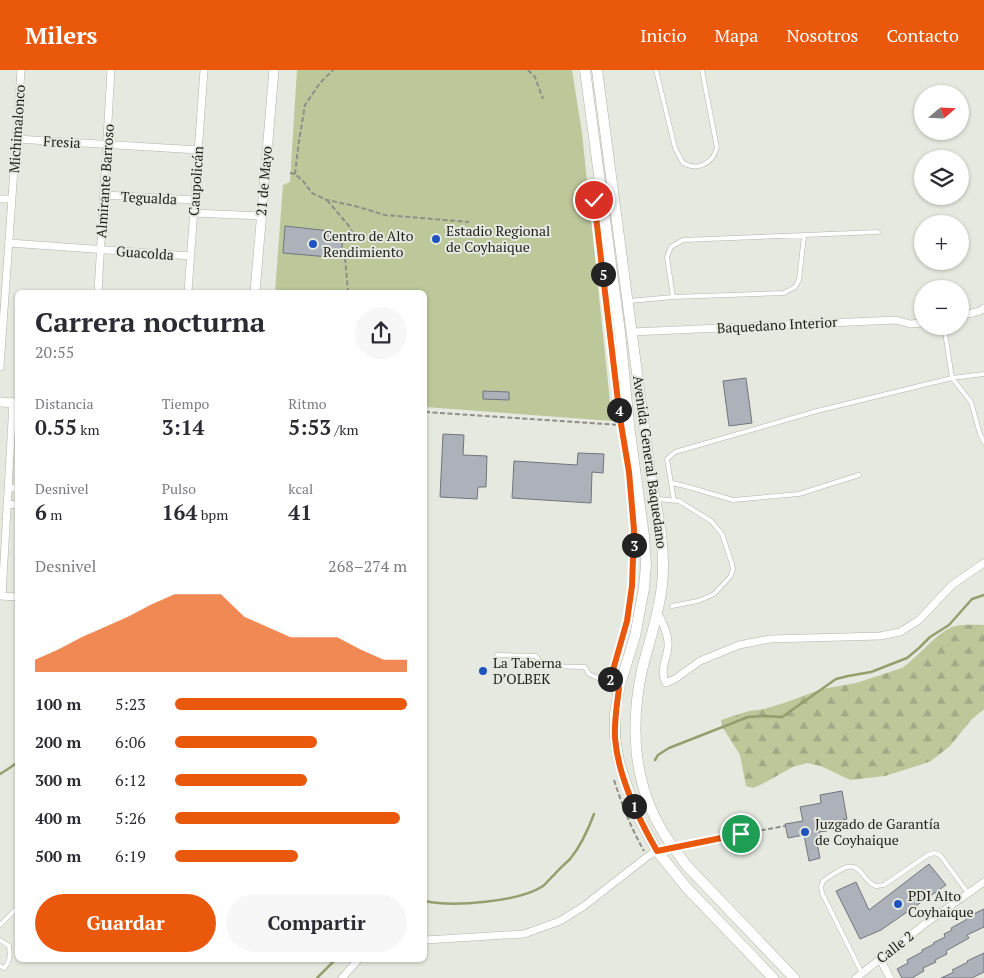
<!DOCTYPE html>
<html lang="es">
<head>
<meta charset="utf-8">
<style>
  :root { --surface:#fff; --page:#f7f7f7; --text:#2b2b33; --muted:#7c7c81; --accent:#ea580c }
  body { margin:0; font-family:"PT Serif",serif; background:var(--page); color:var(--text); height:100vh; display:flex; flex-direction:column; font-size:19px; white-space:nowrap }
  * { box-sizing:border-box; margin:0 }
  p { font-size:16px; color:var(--muted) }
  .icon { flex:none; width:28px; height:28px; fill:none; stroke:currentColor; stroke-width:2; stroke-linecap:round; stroke-linejoin:round }
  .map { position:relative; flex:1; overflow:hidden }
  .drawer { position:absolute; left:15px; top:220px; width:412px; height:672px; display:flex; flex-direction:column; background:var(--surface); border-radius:8px; box-shadow:0 1px 4px #0004 }
  .drawer>* { flex:none }
  .needle { width:32px; rotate:71deg }
  .tools { position:absolute; left:914px; top:15px; display:grid; gap:10px }
  .tools a { display:grid; place-items:center; width:55px; height:55px; border-radius:50%; background:var(--surface); box-shadow:0 1px 4px #0004; font-size:25px }
  .pin { position:absolute; display:grid; place-items:center; width:42px; height:42px; color:#fff; margin:-21px; border:2px solid #fff; border-radius:50%; box-shadow:0 1px 5px #0007 }
  .km { position:absolute; width:25px; height:25px; margin:-12px; border-radius:50%; background:#222; color:#fff; font-size:14px; line-height:25px; text-align:center }
  .round { display:grid; place-items:center; flex:none; width:52px; height:52px; border-radius:26px; background:var(--page) }
  .overview { display:flex; align-items:center; justify-content:space-between; height:85px; padding:0 20px }
  h1 { font-size:28px; font-weight:700; line-height:38px }
  .figures { display:grid; grid-template-columns:repeat(3,1fr); gap:8px; height:85px; padding:5px 20px }
  .figures div { display:grid; align-content:center }
  .figures b { font-size:21px; font-weight:700 }
  .figures small { font-size:14px; font-weight:400 }
  .figures p { font-size:14px }
  .chart { height:140px; padding:10px 20px }
  .chart p { display:flex; justify-content:space-between }
  .chart svg { width:100%; height:90px; margin-top:5px; fill:var(--accent); opacity:.7 }
  .cta { display:flex; gap:10px; margin-top:auto; padding:10px 20px }
  .cta a { flex:1; height:58px; border-radius:30px; background:var(--accent); color:#fff; font-size:20px; font-weight:700; line-height:58px; text-align:center }
  .cta a+a { background:var(--page); color:var(--text) }
  ul { padding:0 20px; list-style:none; font-size:16px }
  li { display:grid; grid-template-columns:80px 60px 1fr; align-items:center; height:38px }
  li i { height:12px; border-radius:6px; background:var(--accent) }
  header { display:flex; align-items:center; gap:30px; box-sizing:border-box; height:70px; padding:0 25px; background:var(--accent); color:#fff }
  header strong { font-size:24px }
  nav { display:flex; gap:28px; margin-inline-start:auto; font-size:18px }
  .map>svg:first-child { display:block }
  .forest { fill:url(#forest-firs) }
  .pitch { fill:#bcc79a }
  .lines { fill:none; stroke-linecap:round; stroke-linejoin:round }
  .stream { stroke:#949f6e; stroke-width:2.5 }
  .building { fill:#acb1ba; stroke:#71757d }
  .service-casing { stroke:#b2b4ab; stroke-width:5 }
  .minor-casing { stroke:#b2b4ab; stroke-width:8 }
  .tertiary-casing { stroke:#b2b4ab; stroke-width:10 }
  .secondary-casing { stroke:#b2b4ab; stroke-width:11 }
  .path { stroke:#8d8f88; stroke-width:2; stroke-dasharray:5 2.5; stroke-linecap:butt }
  .service { stroke:#fff; stroke-width:4 }
  .minor { stroke:#fff; stroke-width:7 }
  .tertiary { stroke:#fff; stroke-width:9 }
  .secondary { stroke:#fff; stroke-width:10 }
  .route-casing { stroke:#fff; stroke-width:10 }
  .route { stroke:#ea580c; stroke-width:6 }
  .poi-dot { fill:#1f53c0; stroke:#e6e9df; stroke-width:2 }
  .labels { text-anchor:middle; stroke-width:4; stroke-linejoin:round; paint-order:stroke }
  .street-label { font-size:14px; fill:#1e1f1b; stroke:#e6e9df }
  .poi-label { font-size:14px; fill:#1e1f1b; stroke:#e6e9df; text-anchor:start }
</style>
</head>
<body>
<header>
<strong>Milers</strong>
<nav><a>Inicio</a><a>Mapa</a><a>Nosotros</a><a>Contacto</a></nav>
</header>
<div class="map">
<svg width="984" height="908" viewBox="0 0 984 908">
  <defs>
    <pattern id="forest-firs" width="22" height="20" patternUnits="userSpaceOnUse" patternTransform="scale(1.25)"><rect width="22" height="20" fill="#bcc79a"/><path d="M5 1l3.5 6h-7zM16 11l3.5 6h-7z" fill="#a1aa84"/></pattern>
  </defs>
  <rect width="100%" height="100%" fill="#e6e9df"/>
  <!-- forest -->
  <path class="forest" d="M984,555V639L971,650L950,676L931,691L923,694L885,706L850,710L821,696L807,693L793,697L760,715L753,718L746,716L740,685L723,658L721,650L749,641L764,639L784,633L822,619L856,613L902,598C919,586 933,566 952,557C961,554 974,555 984,555Z"/>
  <!-- pitch -->
  <path class="pitch" d="M297,0H572L582,63L612,351L425,337V222H275L283,115L290,112Z"/>
  <g class="lines">
    <!-- stream -->
    <path class="stream" d="M655,690L658,685L669,678L748,647L765,646L782,647L836,609L848,606L871,602L907,588L919,578L930,567L949,555L972,529L984,525
      M0,704L8,699L18,692
      M425,831C453,837 519,832 543,816C547,813 550,808 554,805C559,799 565,794 570,789C581,776 588,760 594,744
      M317,908L335,890"/>
  </g>
  <!-- building -->
  <path class="building" d="M285,156L330,161V164L343,165L341,188L283,183Z
    M746,308L752,353L729,356L723,311Z
    M483,321L509,322V330L483,329Z
    M443,364L464,365L463,385L487,386L486,417H478L477,429L440,427Z
    M578,383L604,384L603,403L592,402L591,433L512,428L514,391L577,395Z
    M842,721L847,749L825,754L827,761L819,762L820,767L816,768L820,788L809,791L804,765L788,768L785,754L803,751L800,737L821,733L820,725Z
    M929,794L946,815L881,860L860,869L836,821L856,812L869,840Z
    M984,839V857L967,865L969,868L946,881L947,884L935,890L936,892L923,898L924,901L912,908H902L897,899L908,893L907,890L922,882V880L934,874L933,873L945,867L944,864L952,860L951,858L966,850L965,848Z
    M984,883V902L972,908H941L954,902L952,900L968,892L967,891Z"/>
  <g class="lines">
    <defs>
      <path id="service" d="M656,0L675,78L683,93C698,101 712,94 717,78L702,0
        M673,227L667,187L671,177L683,170L878,162
        M629,231L673,227L784,223L795,217L799,210L804,166
        M944,256L952,308L971,332L980,364L984,372
        M672,413L685,416L733,430L799,424L859,405
        M657,429L679,431L711,451L722,464L732,494L733,500L730,507L714,524L698,531L672,536
        M674,431L667,389L675,382L817,341L952,308L984,304
        M497,585L536,586L543,596L585,597L589,604L617,617
        M675,778L741,764
        M0,855L18,837
        M0,870L9,876C10,885 11,891 4,898L0,896
        M862,903L822,823L821,817L823,811C829,807 840,799 847,797C861,793 864,813 876,816C877,816 883,815 884,815L928,785L934,783L940,785L968,823"/>
      <path id="minor" d="M16,69L199,80
        M104,125L195,130
        M0,129H12
        M194,143L261,146
        M9,173L191,186
        M98,222L111,0
        M188,222L204,0
        M960,246L980,241L984,238
        M632,262L896,250L910,254L922,253
        M0,297L21,0
        M8,418H18
        M7,434L18,435
        M0,526L18,527
        M2,526L13,333
        M657,542C663,553 669,565 668,577C667,589 659,601 666,613L675,609L700,591L739,575L770,569L880,566L900,562L919,550L952,515L984,493
        M425,870L524,864L560,851L584,836L648,786L657,781L673,778
        M880,889L890,908
        M342,908L358,890
        M856,908L926,853L984,812"/>
      <path id="tertiary" d="M255,222L274,0
        M0,332L18,333"/>
      <path id="secondary" d="M585,0L620,262L629,355L644,466L646,495L644,518L635,566L619,618L615,644V668L619,692L630,725L640,750L657,781L686,817L773,908
        M597,0L651,409C658,444 666,479 662,515C659,544 649,572 642,600C630,655 633,713 663,762C670,774 679,785 687,796L794,908"/>
    </defs>
    <!-- service casing -->
    <use href="#service" class="service-casing"/>
    <!-- minor casing -->
    <use href="#minor" class="minor-casing"/>
    <!-- tertiary casing -->
    <use href="#tertiary" class="tertiary-casing"/>
    <!-- secondary casing -->
    <use href="#secondary" class="secondary-casing"/>
    <!-- path -->
    <path class="path" d="M528,0L535,7L543,29
      M290,103L295,104L303,111L312,123L327,130L355,136L385,145L469,152
      M295,104L299,71L305,35L320,13L333,0
      M327,130L349,156L354,166
      M345,188L348,222
      M425,342L620,355
      M611,606L627,551L632,516L634,466
      M614,710C622,735 631,758 644,781
      M746,763L785,756"/>
    <!-- service -->
    <use href="#service" class="service"/>
    <!-- minor -->
    <use href="#minor" class="minor"/>
    <!-- tertiary -->
    <use href="#tertiary" class="tertiary"/>
    <!-- secondary -->
    <use href="#secondary" class="secondary"/>
  </g>
  <g class="lines">
    <defs>
      <path id="route" d="M594,130L620,348L629,402L634,460L632,516L627,551L609,614L619,618C617,635 614,652 615,668C618,706 638,748 657,781L741,764"/>
    </defs>
    <!-- route casing -->
    <use href="#route" class="route-casing"/>
    <!-- route -->
    <use href="#route" class="route"/>
  </g>
  <!-- markers -->
  <g class="poi-dot">
    <circle cx="436" cy="169" r="5"/>
    <circle cx="313" cy="174" r="5"/>
    <circle cx="483" cy="601" r="5"/>
    <circle cx="805" cy="762" r="5"/>
    <circle cx="898" cy="834" r="5"/>
  </g>
  <g class="labels">
    <!-- street labels -->
    <g class="street-label">
      <text transform="translate(17 59) rotate(-86)" y="5">Michimalonco</text>
      <text transform="translate(62 72) rotate(3)" y="5">Fresia</text>
      <text transform="translate(105 111) rotate(-86)" y="5">Almirante Barroso</text>
      <text transform="translate(196 111) rotate(-86)" y="5">Caupolicán</text>
      <text transform="translate(264 111) rotate(-85)" y="5">21 de Mayo</text>
      <text transform="translate(149 128) rotate(3)" y="5">Tegualda</text>
      <text transform="translate(145 183) rotate(4)" y="5">Guacolda</text>
      <text transform="translate(777 255) rotate(-3)" y="5">Baquedano Interior</text>
      <text transform="translate(650 392) rotate(82)" y="5">Avenida General Baquedano</text>
      <text transform="translate(895 877) rotate(-38)" y="5">Calle 2</text>
    </g>
    <!-- poi labels -->
    <g class="poi-label">
      <text x="446" y="166">Estadio Regional<tspan x="446" dy="16">de Coyhaique</tspan></text>
      <text x="323" y="171">Centro de Alto<tspan x="323" dy="16">Rendimiento</tspan></text>
      <text x="493" y="598">La Taberna<tspan x="493" dy="16">D’OLBEK</tspan></text>
      <text x="815" y="759">Juzgado de Garantía<tspan x="815" dy="16">de Coyhaique</tspan></text>
      <text x="908" y="831">PDI Alto<tspan x="908" dy="16">Coyhaique</tspan></text>
    </g>
  </g>
</svg>
<div class="tools">
<a><svg class="needle" viewBox="-14 -14 28 28"><path d="M0-13l5 13h-10z" fill="#e53935"/><path d="M0 13l5-13h-10z" fill="#7c7c81"/></svg></a>
<a><svg class="icon" aria-label="layers" viewBox="0 0 24 24"><path d="M12 4l9 5-9 5-9-5zM3 14l9 5 9-5"/></svg></a>
<a>+</a>
<a>−</a>
</div>
<div class="pin" style="left:741px;top:764px;background:#1e9e55"><svg class="icon" aria-label="arrive" viewBox="0 0 24 24"><path d="M6 21V4h12l-3 4 3 4H6"/></svg></div>
<div class="pin" style="left:594px;top:130px;background:#d93025"><svg class="icon" aria-label="check" viewBox="0 0 24 24"><path d="M5 12l5 5 9-10"/></svg></div>
<b class="km" style="left:634px;top:736px">1</b>
<b class="km" style="left:610px;top:609px">2</b>
<b class="km" style="left:634px;top:475px">3</b>
<b class="km" style="left:619px;top:340px">4</b>
<b class="km" style="left:603px;top:204px">5</b>
<section class="drawer">
<div class="overview"><div><h1>Carrera nocturna</h1><p>20:55</p></div><a class="round"><svg class="icon" aria-label="share" viewBox="0 0 24 24"><path d="M12 15V3M7 8l5-5 5 5M5 13v7h14v-7"/></svg></a></div>
<div class="figures">
<div><p>Distancia</p><b>0.55<small> km</small></b></div>
<div><p>Tiempo</p><b>3:14</b></div>
<div><p>Ritmo</p><b>5:53<small> /km</small></b></div>
</div>
<div class="figures">
<div><p>Desnivel</p><b>6<small> m</small></b></div>
<div><p>Pulso</p><b>164<small> bpm</small></b></div>
<div><p>kcal</p><b>41</b></div>
</div>
<div class="chart"><p><span>Desnivel</span>268–274 m</p>
<svg viewBox="0 0 160 44" preserveAspectRatio="none"><path d="M0 44V38L10 33L20 27L30 22L40 17L50 11L60 6L70 6L80 6L90 17L100 22L110 27L120 27L130 27L140 33L150 38L160 38V44z"/></svg>
</div>
<ul>
<li><b>100 m</b>5:23<i style="width:100%"></i></li>
<li><b>200 m</b>6:06<i style="width:61%"></i></li>
<li><b>300 m</b>6:12<i style="width:57%"></i></li>
<li><b>400 m</b>5:26<i style="width:97%"></i></li>
<li><b>500 m</b>6:19<i style="width:53%"></i></li>
</ul>
<div class="cta"><a>Guardar</a><a>Compartir</a></div>
</section>
</div>
</body>
</html>
